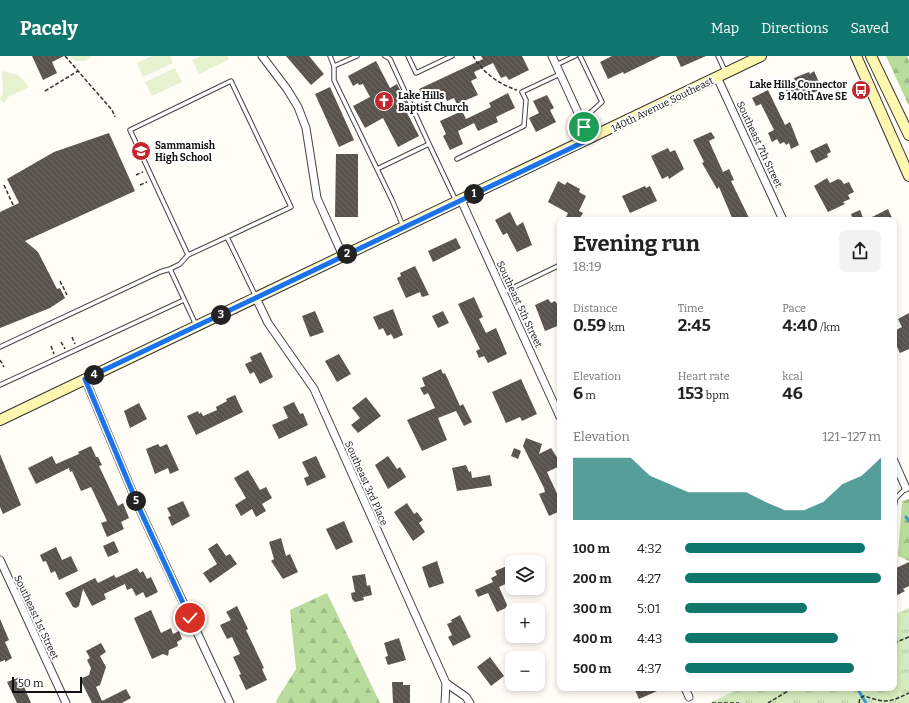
<!DOCTYPE html>
<html lang="en">
<head>
<meta charset="utf-8">
<style>
  :root { --surface:#fff; --page:#f2f2f2; --text:#222; --muted:#767676; --accent:#0f766e }
  body { margin:0; font-family:Bitter,serif; background:var(--page); color:var(--text); height:100vh; display:flex; flex-direction:column; font-size:15px; white-space:nowrap }
  * { box-sizing:border-box; margin:0 }
  p { font-size:13px; color:var(--muted) }
  .icon { flex:none; width:22px; height:22px; fill:none; stroke:currentColor; stroke-width:2; stroke-linecap:round; stroke-linejoin:round }
  .map { position:relative; flex:1; overflow:hidden }
  .side { position:absolute; left:557px; top:161px; width:340px; height:474px; display:flex; flex-direction:column; background:var(--surface); border-radius:8px; box-shadow:0 2px 6px #0003 }
  .side>* { flex:none }
  .fabs { position:absolute; left:505px; top:499px; display:grid; gap:8px }
  .fabs a { display:grid; place-items:center; width:40px; height:40px; border-radius:8px; background:var(--surface); box-shadow:0 2px 6px #0003; font-size:20px }
  .scale { position:absolute; left:12px; bottom:10px; width:70px; box-sizing:border-box; padding-left:4px; border:2px solid #111; border-top:0; font-size:11px; line-height:14px; white-space:nowrap; color:#111; -webkit-text-stroke:3px #fff; paint-order:stroke }
  .pin { position:absolute; display:grid; place-items:center; width:34px; height:34px; color:#fff; margin:-17px; border:2px solid #fff; border-radius:50%; box-shadow:0 1px 4px #0007 }
  .km { position:absolute; width:20px; height:20px; margin:-10px; border-radius:50%; background:#222; color:#fff; font-size:11px; line-height:20px; text-align:center }
  .round { display:grid; place-items:center; flex:none; width:42px; height:42px; border-radius:8px; background:var(--page) }
  .head { display:flex; align-items:center; justify-content:space-between; height:68px; padding:0 16px }
  h1 { font-size:22px; font-weight:700; line-height:30px }
  .metrics { display:grid; grid-template-columns:repeat(3,1fr); gap:6px; height:68px; padding:4px 16px }
  .metrics div { display:grid; align-content:center }
  .metrics b { font-size:17px; font-weight:700 }
  .metrics small { font-size:11px; font-weight:400 }
  .metrics p { font-size:11px }
  .chart { height:112px; padding:8px 16px }
  .chart p { display:flex; justify-content:space-between }
  .chart svg { width:100%; height:72px; margin-top:4px; fill:var(--accent); opacity:.7 }
  ul { padding:0 16px; list-style:none; font-size:13px }
  li { display:grid; grid-template-columns:64px 48px 1fr; align-items:center; height:30px }
  li i { height:10px; border-radius:5px; background:var(--accent) }
  header { display:flex; align-items:center; gap:24px; box-sizing:border-box; height:56px; padding:0 20px; background:var(--accent); color:#fff }
  header strong { font-size:19px }
  nav { display:flex; gap:22px; margin-inline-start:auto; font-size:14px }
  .map>svg:first-child { display:block }
  .forest { fill:url(#forest-firs) }
  .park { fill:url(#park-tufts) }
  .pitch { fill:#e6f2cf }
  .lines { fill:none; stroke-linecap:round; stroke-linejoin:round }
  .stream { stroke:#3f96cf; stroke-width:3 }
  .building { fill:url(#building-back-hatch) }
  .lane-casing { stroke:#444; stroke-width:5.5 }
  .street-casing { stroke:#444; stroke-width:9 }
  .secondary-casing { stroke:#333; stroke-width:12 }
  .path { stroke:#333; stroke-width:1.5; stroke-dasharray:4 2; stroke-linecap:butt }
  .lane { stroke:#fff; stroke-width:3.5 }
  .street { stroke:#fff; stroke-width:7 }
  .secondary { stroke:#fff6b0; stroke-width:10 }
  .route-casing { stroke:#fff; stroke-width:8 }
  .route { stroke:#1a73e8; stroke-width:5 }
  .labels { text-anchor:middle; stroke-width:4; stroke-linejoin:round; paint-order:stroke }
  .poi-label { font-size:10px; font-weight:bold; fill:#111; stroke:#fff; text-anchor:start }
  .street-label { font-size:10px; fill:#111; stroke:#fff }
</style>
</head>
<body>
<header>
<strong>Pacely</strong>
<nav><a>Map</a><a>Directions</a><a>Saved</a></nav>
</header>
<div class="map">
<svg width="909" height="647" viewBox="0 0 909 647">
  <defs>
    <pattern id="forest-firs" width="22" height="20" patternUnits="userSpaceOnUse"><rect width="22" height="20" fill="#b9dc9c"/><path d="M5 1l3.5 6h-7zM16 11l3.5 6h-7z" fill="#9ebc85"/></pattern>
    <pattern id="park-tufts" width="24" height="20" patternUnits="userSpaceOnUse"><rect width="24" height="20" fill="#d5ebbd"/><path d="M3 7l-1-3M5 7V3M7 7l1-3M15 17l-1-3M17 17v-4M19 17l1-3" fill="none" stroke="#b6c8a1"/></pattern>
    <pattern id="building-back-hatch" width="6" height="6" patternUnits="userSpaceOnUse"><rect width="6" height="6" fill="#5a524d"/><path d="M-1 5l2 2M0 0l6 6M5-1l2 2" fill="none" stroke="#6d6662"/></pattern>
  </defs>
  <rect width="100%" height="100%" fill="#fffdf5"/>
  <!-- forest -->
  <path class="forest" d="M886,0H907L909,5V50Z
    M909,443V505L898,500L902,445Z
    M327,537L380,647H277L276,645L296,613L290,554Z"/>
  <!-- park -->
  <path class="park" d="M909,552V647H709L741,632H894V559Z"/>
  <!-- pitch -->
  <path class="pitch" d="M70,0H92L86,5H75Z
    M152,0H170L173,7L143,21L137,7Z
    M201,0H227L229,3L199,18L192,4Z
    M175,12L182,26L152,40L145,26Z
    M2,15L18,19L29,31L8,41L4,47L0,44L3,37Z"/>
  <g class="lines">
    <!-- stream -->
    <path class="stream" d="M906,461L909,465
      M857,632L866,647"/>
  </g>
  <!-- building -->
  <path class="building" d="M32,0H64L52,6L57,17L43,24Z
    M286,0H309L324,18L311,29Z
    M481,0H522L529,14L509,24L506,20L501,22L493,7L474,16L477,22L471,25L478,39L457,48L454,42L447,45L444,38L426,47L419,33L483,3Z
    M612,0H661L624,18L623,16L608,23L600,6Z
    M676,0H706L681,11Z
    M376,5L390,32L397,28L409,51L405,53L419,80L398,91L383,62L365,72L353,50L370,41L363,28L359,29L358,27L353,30L348,20Z
    M814,15L822,33L803,41L801,38L790,43L785,32L796,27L794,22L809,16L810,18Z
    M330,31L354,84L339,91L315,38Z
    M768,34L785,69L790,66L799,89L791,93L789,87L786,89L784,86L780,88L777,83L772,86L768,77L774,74L761,48L756,50L752,42Z
    M508,37L515,52L496,61L498,66L478,75L474,67L458,75L463,88L450,94L443,80L446,78L440,65L462,55L466,63L491,51L489,47Z
    M547,39L554,52L550,54L556,66L536,76L529,62L539,57L533,45Z
    M711,76L715,82L709,85L723,116L729,113L734,124L731,125L750,164H733L719,131L717,133L702,107L704,106L693,84Z
    M109,77L135,135L25,185L38,196L57,233L60,232L65,242L50,252L0,272V156L19,147L7,123L54,96Z
    M827,87L831,96L827,98L828,101L816,107L810,95Z
    M668,92L670,96L675,94L684,113L669,123L668,120L662,123L651,100Z
    M336,98H358V161H335Z
    M827,122L830,127L838,123L841,124L844,128L849,126L854,136L848,139L850,143L843,146L845,148L828,156L814,130Z
    M558,125L565,129L567,126L580,133L579,136L586,140L579,155L583,157L579,164H572L566,161L568,157L548,146Z
    M645,130L646,132L650,130L657,145L630,157L622,140Z
    M888,153L893,164H866Z
    M860,154L864,164H853L851,158Z
    M510,156L517,170L523,166L532,189L517,196L507,177L503,179L495,164Z
    M456,182L461,192L433,206L428,195Z
    M415,210L429,239L422,241L420,236L406,242L397,222L401,220L400,217Z
    M474,241L483,261L479,263L486,277L496,272L507,298L488,307L484,300L479,302L476,295L480,293L458,248Z
    M548,243L551,247L555,245L557,248L560,246V269L545,275L535,249Z
    M393,253L403,279L394,283L391,278L387,280L383,272L379,274L373,261Z
    M315,255L324,276L310,281L302,260Z
    M443,255L449,267L438,272L432,260Z
    M909,257V293L900,297L896,289L894,290V275L902,271L898,263Z
    M261,296L273,321L260,328L254,316L250,318L245,308L252,305L250,301Z
    M339,298L351,318L337,326L325,305Z
    M441,313L443,318L445,317L460,350L463,348L472,366L464,370L456,355L438,362L447,384L422,395L407,364L435,352L428,337L424,339L420,332L425,330L422,322Z
    M521,323L537,358L522,365L520,361L506,367L492,336Z
    M235,339L243,356L196,379L187,360L198,355L199,358L201,356L203,360L217,354L216,351L227,345L226,343Z
    M366,341L381,360L358,377L351,369L360,362L352,352Z
    M294,346L300,358L303,357L308,369L279,383L272,369L288,362L283,351Z
    M139,347L147,363L130,372L124,355Z
    M526,382L542,388L539,398L551,392L560,406V410L547,416L560,444V455L549,460L539,438L545,436L544,432L523,390Z
    M158,388L160,391L167,388L179,414L170,418L168,412L155,418L146,393Z
    M91,390L96,401H98L102,409L99,410L118,450L123,447L129,462L121,466L124,473L107,481L101,467L107,465L91,431L81,435L72,415L70,416L69,412L36,428L28,412L52,400L56,408L79,398L78,396Z
    M514,392L521,395L518,403L511,400Z
    M0,398L21,449L3,458L0,451Z
    M316,400L326,421L307,430L304,422L309,420L302,406Z
    M388,400L397,413L400,411L406,421L388,433L375,409Z
    M466,409L469,416L471,415L472,422L490,419L492,430L457,435L452,412Z
    M248,414L260,434L266,431L272,442L262,448L266,455L256,461L252,453L241,460L235,449L246,442L234,422Z
    M183,445L190,460L172,470L168,461L171,460L167,452Z
    M407,447L414,458L417,456L423,464L419,467L425,476L413,485L394,456Z
    M344,465L353,486L336,494L326,473Z
    M281,482L286,500L290,498L298,516L283,523L271,505L274,503L269,486Z
    M114,485L119,496L108,501L103,490Z
    M217,487L226,500L230,498L237,508L210,527L203,517L217,508L208,493Z
    M56,491L62,504L71,500L78,515L59,524L55,515L51,517L46,505L43,506L40,499Z
    M437,505L444,527L429,532L422,511Z
    M909,506V530L903,533L905,535L896,540L894,536V513Z
    M512,508V525L499,531L508,551L497,556L488,537L478,541L475,534L493,526L491,522L497,519L495,515Z
    M137,512L140,517L143,515L147,523L151,521L158,536L146,542L143,536L136,540L132,532L127,534L125,528L104,538L106,543L92,550L83,533L79,550L76,552L73,551L65,537L95,522L98,527L114,519L116,522Z
    M365,518L367,530L370,529L372,539L363,541L364,544L355,546L352,543L351,537L355,536L352,520Z
    M237,550L248,573L246,574L264,612L262,613L267,624L246,634L239,619L241,618L233,601L240,598L232,581L227,583L220,569L231,564L226,556Z
    M151,554L161,577L171,572L173,578L179,575L182,583L177,586L178,590L169,594L168,600L163,598L152,603L134,562Z
    M460,559L471,581L453,590L448,581L452,579L447,568L452,566L451,564Z
    M0,563L9,584L5,586L12,602L5,606V604L0,606Z
    M399,582L406,604L388,609L385,601L388,600L384,587Z
    M101,587L106,596L100,600L106,611L100,629L96,631L102,645L126,633L131,642L122,647H92L80,623L89,619L91,612L87,604L90,602L86,595Z
    M490,601L504,620L491,630L477,611Z
    M20,621L31,647H17L7,626Z
    M392,626H403V629H410V647H393Z
    M634,632H664L639,643Z"/>
  <g class="lines">
    <defs>
      <path id="lane" d="M330,0L334,10V24L392,144L403,170
        M408,0L416,17L452,0
        M718,0L725,15
        M556,9L575,0
        M334,10L357,0
        M580,61L591,56L602,46L580,0
        M429,88L456,145
        M457,103L524,70L526,44L522,36L560,18
        M377,113L429,88L390,3L385,0
        M227,181L291,151L231,25L130,74L188,199L227,181L256,241
        M170,213L180,208L188,199
        M504,236L560,209
        M0,291L160,216L170,213L196,269
        M0,329L184,244
        M894,451L896,442L906,432"/>
      <path id="street" d="M262,0L287,33L298,51L306,72L317,142L343,200
        M552,0L590,83
        M717,21L783,164
        M461,144L560,361
        M256,242L268,267L314,333L446,627L445,647
        M85,323L140,454L230,647
        M894,405L906,432
        M0,504L66,647
        M446,627L466,641L470,647
        M685,632L689,641"/>
      <path id="secondary" d="M856,0L909,120
        M871,0L909,79
        M0,364L761,0"/>
    </defs>
    <!-- lane casing -->
    <use href="#lane" class="lane-casing"/>
    <!-- street casing -->
    <use href="#street" class="street-casing"/>
    <!-- secondary casing -->
    <use href="#secondary" class="secondary-casing"/>
    <!-- path -->
    <path class="path" d="M65,0L112,54L115,61
      M473,0C482,16 500,29 517,34
      M45,35L78,15
      M136,119L143,116
      M4,129L14,151
      M140,129L147,126
      M60,225L67,239
      M72,281L75,288
      M61,286L65,293
      M51,290L54,298
      M0,304L4,311
      M894,587L909,581
      M712,647H739
      M768,647L793,632
      M859,647L860,642L864,640C887,647 888,647 909,637"/>
    <!-- lane -->
    <use href="#lane" class="lane"/>
    <!-- street -->
    <use href="#street" class="street"/>
    <!-- secondary -->
    <use href="#secondary" class="secondary"/>
  </g>
  <g class="lines">
    <defs>
      <path id="route" d="M190,562L140,454L85,323L590,83L584,71"/>
    </defs>
    <!-- route casing -->
    <use href="#route" class="route-casing"/>
    <!-- route -->
    <use href="#route" class="route"/>
  </g>
  <!-- icons -->
  <defs>
    <symbol id="bus-disc" viewBox="-11 -11 22 22"><circle r="9.5" fill="#c4262e" stroke="#fff"/><path d="M-5-6H5V4H4V6H2V4H-2V6H-4V4H-5ZM-3.5-4V0h7V-4ZM-3.5 1.2v1.5H-2V1.2ZM2 1.2v1.5H3.5V1.2Z" fill="#fff"/></symbol>
    <symbol id="church-disc" viewBox="-11 -11 22 22"><circle r="9.5" fill="#c4262e" stroke="#fff"/><path d="M-1.2-6h2.4v3.5h3.3v2.4h-3.3V6h-2.4V-.1h-3.3v-2.4h3.3Z" fill="#fff"/></symbol>
    <symbol id="school-disc" viewBox="-11 -11 22 22"><circle r="9.5" fill="#c4262e" stroke="#fff"/><path d="M0-5L7-2L0 1L-7-2ZM-4 1L0 2.5L4 1V4Q0 6-4 4Z" fill="#fff"/></symbol>
  </defs>
  <g fill-rule="evenodd">
    <use href="#bus-disc" x="850" y="23" width="22" height="22"/>
    <use href="#church-disc" x="373" y="34" width="22" height="22"/>
    <use href="#school-disc" x="130" y="84" width="22" height="22"/>
  </g>
  <g class="labels">
    <!-- poi labels -->
    <g class="poi-label">
      <text x="847" y="32" text-anchor="end">Lake Hills Connector<tspan x="847" dy="12">&amp; 140th Ave SE</tspan></text>
      <text x="398" y="43">Lake Hills<tspan x="398" dy="12">Baptist Church</tspan></text>
      <text x="155" y="93">Sammamish<tspan x="155" dy="12">High School</tspan></text>
    </g>
    <!-- street labels -->
    <g class="street-label">
      <text transform="translate(662 48) rotate(-26)" y="4">140th Avenue Southeast</text>
      <text transform="translate(760 88) rotate(65)" y="4">Southeast 7th Street</text>
      <text transform="translate(520 248) rotate(65)" y="4">Southeast 5th Street</text>
      <text transform="translate(367 427) rotate(66)" y="4">Southeast 3rd Place</text>
      <text transform="translate(37 561) rotate(65)" y="4">Southeast 1st Street</text>
    </g>
  </g>
</svg>
<div class="fabs">
<a><svg class="icon" aria-label="layers" viewBox="0 0 24 24"><path d="M12 4l9 5-9 5-9-5zM3 14l9 5 9-5"/></svg></a>
<a>+</a>
<a>−</a>
</div>
<div class="scale">50 m</div>
<div class="pin" style="left:584px;top:71px;background:#1e9e55"><svg class="icon" aria-label="arrive" viewBox="0 0 24 24"><path d="M6 21V4h12l-3 4 3 4H6"/></svg></div>
<div class="pin" style="left:190px;top:562px;background:#d93025"><svg class="icon" aria-label="check" viewBox="0 0 24 24"><path d="M5 12l5 5 9-10"/></svg></div>
<b class="km" style="left:474px;top:138px">1</b>
<b class="km" style="left:347px;top:198px">2</b>
<b class="km" style="left:221px;top:259px">3</b>
<b class="km" style="left:94px;top:319px">4</b>
<b class="km" style="left:136px;top:445px">5</b>
<section class="side">
<div class="head"><div><h1>Evening run</h1><p>18:19</p></div><a class="round"><svg class="icon" aria-label="share" viewBox="0 0 24 24"><path d="M12 15V3M7 8l5-5 5 5M5 13v7h14v-7"/></svg></a></div>
<div class="metrics">
<div><p>Distance</p><b>0.59<small> km</small></b></div>
<div><p>Time</p><b>2:45</b></div>
<div><p>Pace</p><b>4:40<small> /km</small></b></div>
</div>
<div class="metrics">
<div><p>Elevation</p><b>6<small> m</small></b></div>
<div><p>Heart rate</p><b>153<small> bpm</small></b></div>
<div><p>kcal</p><b>46</b></div>
</div>
<div class="chart"><p><span>Elevation</span>121–127 m</p>
<svg viewBox="0 0 160 44" preserveAspectRatio="none"><path d="M0 44V6L10 6L20 6L30 6L40 17L50 22L60 27L70 27L80 27L90 27L100 33L110 38L120 38L130 33L140 22L150 17L160 6V44z"/></svg>
</div>
<ul>
<li><b>100 m</b>4:32<i style="width:92%"></i></li>
<li><b>200 m</b>4:27<i style="width:100%"></i></li>
<li><b>300 m</b>5:01<i style="width:62%"></i></li>
<li><b>400 m</b>4:43<i style="width:78%"></i></li>
<li><b>500 m</b>4:37<i style="width:86%"></i></li>
</ul>
</section>
</div>
</body>
</html>
